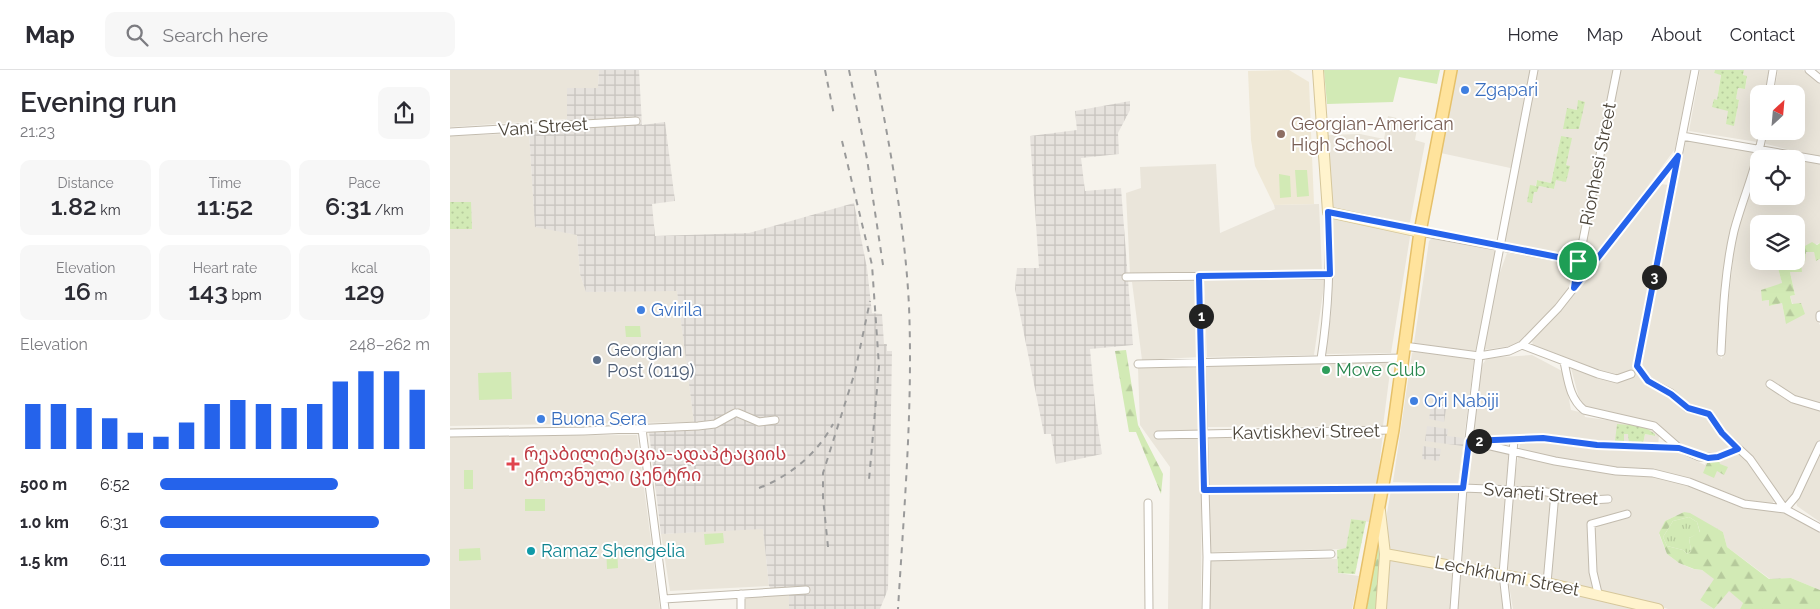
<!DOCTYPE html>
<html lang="en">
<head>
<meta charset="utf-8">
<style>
  :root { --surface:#fff; --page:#f7f7f7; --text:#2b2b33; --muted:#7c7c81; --line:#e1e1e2; --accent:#2563eb }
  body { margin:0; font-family:Raleway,"Noto Sans Georgian",sans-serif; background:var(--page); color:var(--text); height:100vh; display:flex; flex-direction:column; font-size:19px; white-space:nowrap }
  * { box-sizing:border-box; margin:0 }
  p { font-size:16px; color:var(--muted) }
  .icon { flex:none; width:28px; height:28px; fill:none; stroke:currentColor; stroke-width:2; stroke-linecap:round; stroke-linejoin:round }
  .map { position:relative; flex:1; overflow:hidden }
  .side { display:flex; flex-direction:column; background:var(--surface); width:450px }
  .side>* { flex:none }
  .needle { width:32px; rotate:26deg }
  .controls { position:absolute; left:1300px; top:15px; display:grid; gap:10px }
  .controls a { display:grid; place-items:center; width:55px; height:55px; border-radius:10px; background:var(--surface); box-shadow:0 5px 20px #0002; font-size:25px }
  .pin { position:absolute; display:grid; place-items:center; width:42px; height:42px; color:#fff; margin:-21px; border:2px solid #fff; border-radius:50%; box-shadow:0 1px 5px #0007 }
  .km { position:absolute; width:25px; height:25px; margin:-12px; border-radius:50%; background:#222; color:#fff; font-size:14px; line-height:25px; text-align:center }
  .round { display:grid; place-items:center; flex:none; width:52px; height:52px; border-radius:10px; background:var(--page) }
  .headline { display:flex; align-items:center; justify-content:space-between; height:85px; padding:0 20px }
  h1 { font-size:28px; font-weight:600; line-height:38px }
  .stats { display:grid; grid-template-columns:repeat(3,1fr); gap:8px; height:85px; padding:5px 20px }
  .stats div { display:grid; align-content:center; border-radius:10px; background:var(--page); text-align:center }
  .stats b { font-size:25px; font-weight:600 }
  .stats small { font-size:14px; font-weight:400 }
  .stats p { font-size:14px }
  .chart { height:140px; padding:10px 20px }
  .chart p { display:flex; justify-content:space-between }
  .chart svg { width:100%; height:90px; margin-top:5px; stroke:var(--accent); stroke-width:6 }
  ul { padding:0 20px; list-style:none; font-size:16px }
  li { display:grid; grid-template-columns:80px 60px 1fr; align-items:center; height:38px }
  li i { height:12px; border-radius:6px; background:var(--accent) }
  header { display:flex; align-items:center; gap:30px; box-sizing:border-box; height:70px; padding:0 25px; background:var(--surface); border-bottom:1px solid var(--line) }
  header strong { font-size:24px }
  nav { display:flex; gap:28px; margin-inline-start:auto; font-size:18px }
  .search { width:350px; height:45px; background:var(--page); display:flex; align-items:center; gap:12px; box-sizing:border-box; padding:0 18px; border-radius:10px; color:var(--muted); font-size:19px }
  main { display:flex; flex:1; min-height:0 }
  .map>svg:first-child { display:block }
  .residential { fill:#eae5da; fill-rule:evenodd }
  .industrial { fill:url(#industrial-grid) }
  .education { fill:#efe8d6 }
  .grass { fill:url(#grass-tufts) }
  .forest { fill:url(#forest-firs); fill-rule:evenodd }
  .park { fill:url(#park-dots) }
  .pitch { fill:#d2eab5 }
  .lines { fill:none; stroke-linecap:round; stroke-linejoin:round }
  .street-casing { stroke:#c2bbae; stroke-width:9 }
  .secondary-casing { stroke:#d6c79b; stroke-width:12 }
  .primary-casing { stroke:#e6c16a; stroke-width:14 }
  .street { stroke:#fff; stroke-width:7 }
  .secondary { stroke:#fff3cd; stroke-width:10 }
  .primary { stroke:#ffe39c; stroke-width:11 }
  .rail { stroke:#9a9a9a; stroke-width:2; stroke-dasharray:6 6; stroke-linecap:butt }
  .route-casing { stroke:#fff; stroke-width:10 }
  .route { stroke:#2563eb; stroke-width:6 }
  .shop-dot { fill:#3f7fe0; stroke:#fff; stroke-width:2 }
  .education-dot { fill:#8d6e63; stroke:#fff; stroke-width:2 }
  .service-dot { fill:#5c6f8a; stroke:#fff; stroke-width:2 }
  .leisure-dot { fill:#2e9e5b; stroke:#fff; stroke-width:2 }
  .health-dot { fill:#e0444e; stroke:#fff; stroke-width:2 }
  .culture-dot { fill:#0f9aa8; stroke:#fff; stroke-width:2 }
  .labels { text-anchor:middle; stroke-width:4; stroke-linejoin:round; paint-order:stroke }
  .shop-label { font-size:18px; fill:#366cbe; stroke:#fff; text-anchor:start }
  .education-label { font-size:18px; fill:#785e54; stroke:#fff; text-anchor:start }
  .street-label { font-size:18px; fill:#4b4439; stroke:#fff }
  .service-label { font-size:18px; fill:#4e5e75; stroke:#fff; text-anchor:start }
  .leisure-label { font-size:18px; fill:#27864d; stroke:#fff; text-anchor:start }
  .health-label { font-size:18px; fill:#be3a42; stroke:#fff; text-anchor:start }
  .culture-label { font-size:18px; fill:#0d838f; stroke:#fff; text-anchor:start }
</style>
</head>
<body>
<header>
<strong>Map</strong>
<div class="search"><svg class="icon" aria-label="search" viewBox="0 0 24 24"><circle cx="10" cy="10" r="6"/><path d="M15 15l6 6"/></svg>Search here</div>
<nav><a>Home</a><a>Map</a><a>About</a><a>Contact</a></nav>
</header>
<main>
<section class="side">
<div class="headline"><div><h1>Evening run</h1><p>21:23</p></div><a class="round"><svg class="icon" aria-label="share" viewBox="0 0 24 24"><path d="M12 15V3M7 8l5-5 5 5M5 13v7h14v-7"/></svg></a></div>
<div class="stats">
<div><p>Distance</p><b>1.82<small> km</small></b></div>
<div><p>Time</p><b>11:52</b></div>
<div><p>Pace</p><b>6:31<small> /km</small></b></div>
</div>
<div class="stats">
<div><p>Elevation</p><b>16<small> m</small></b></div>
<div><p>Heart rate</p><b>143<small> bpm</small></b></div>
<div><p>kcal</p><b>129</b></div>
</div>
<div class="chart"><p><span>Elevation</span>248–262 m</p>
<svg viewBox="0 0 160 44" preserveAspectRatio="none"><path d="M5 44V22M15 44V22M25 44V24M35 44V29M45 44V36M55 44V38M65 44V31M75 44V22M85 44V20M95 44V22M105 44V24M115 44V22M125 44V11M135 44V6M145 44V6M155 44V15"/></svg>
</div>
<ul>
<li><b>500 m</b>6:52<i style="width:66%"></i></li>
<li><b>1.0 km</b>6:31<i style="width:81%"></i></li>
<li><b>1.5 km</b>6:11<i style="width:100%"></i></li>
</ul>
</section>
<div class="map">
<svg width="1370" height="539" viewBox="0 0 1370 539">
  <defs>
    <pattern id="industrial-grid" width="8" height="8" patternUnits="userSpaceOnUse" patternTransform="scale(1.25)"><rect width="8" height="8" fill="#e6e2dd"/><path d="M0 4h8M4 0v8" fill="none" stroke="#c7c3be"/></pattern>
    <pattern id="grass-tufts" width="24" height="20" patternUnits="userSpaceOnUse" patternTransform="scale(1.25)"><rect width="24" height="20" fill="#d2eab5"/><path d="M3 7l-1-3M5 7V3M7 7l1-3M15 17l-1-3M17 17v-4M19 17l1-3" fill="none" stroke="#b6ca9c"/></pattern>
    <pattern id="forest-firs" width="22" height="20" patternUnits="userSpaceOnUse" patternTransform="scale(1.25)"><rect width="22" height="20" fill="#d2eab5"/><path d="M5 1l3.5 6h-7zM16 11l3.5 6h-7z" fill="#b6ca9c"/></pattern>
    <pattern id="park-dots" width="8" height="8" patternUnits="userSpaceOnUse" patternTransform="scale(1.25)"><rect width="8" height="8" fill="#d2eab5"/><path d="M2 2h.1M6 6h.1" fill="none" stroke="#b6ca9c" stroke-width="1.8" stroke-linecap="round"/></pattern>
  </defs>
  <rect width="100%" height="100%" fill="#f6f3ec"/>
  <!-- residential -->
  <path class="residential" d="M0,0H149L148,18L117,49L0,57Z
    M1007,0H1082L1065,99L986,82Z
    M1084,0H1167L1128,191L1055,174ZM1134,32L1129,59L1123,58L1118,39L1127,40ZM1111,66L1116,95L1119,96L1106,110L1104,119L1089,116L1084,122L1087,110L1101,113Z
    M1171,0H1241L1225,79L1148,184L1142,185L1136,182L1134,177Z
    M1250,0H1265L1264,3L1271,4L1267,30L1278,41L1284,55L1289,30L1286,29L1288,18L1295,19L1297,7L1293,6L1294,0H1319L1315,24H1309L1307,72L1239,61Z
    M1328,0H1353L1370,13V87L1316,74V61H1346V24H1324Z
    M938,46L968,53L965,70L975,73L960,152L957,154L881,138L875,65L910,64L934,69Z
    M79,63L85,156L127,165L130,204L136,222L227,220L244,352L0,356V66Z
    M1236,70L1307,81L1278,180L1267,278L1268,285L1272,289L1286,163L1309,94V126H1346V90L1370,94V173L1346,181V166L1349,156L1346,157V154H1309V191H1326L1332,213L1312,231L1319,230V236L1332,233L1335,249L1343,235L1340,226L1345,225L1340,202L1351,193L1355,182H1364L1367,191L1370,189V241L1367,250L1370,255V372L1345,422L1337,434H1334L1261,344L1243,339L1203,313L1191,299Z
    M766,94L770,163L825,139L824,135L869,134L872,202L680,204L676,123L691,118L690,97Z
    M1210,114L1219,115L1183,294L1192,308L1254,344L1283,377L1270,385L1258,387L1246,383L1232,376L1209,357L1139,339L1130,332L1121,298L1154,307L1156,303L1083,275L1082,271L1141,203Z
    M885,146L958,162L960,167L941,283L877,284L874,282L881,246L883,149Z
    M982,168L1043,179L1046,182L1026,280L1023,282L964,273L979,171Z
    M1057,183L1124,194L1120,218L1073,270L1060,276L1033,280L1049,205Z
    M754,209H875L864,285L757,287Z
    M747,211L750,287L692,290L682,212Z
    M966,281L1022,287L1024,291L1008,414L943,412L962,283Z
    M1082,285L1114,302L1121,340L1134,343L1135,347L1193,355L1209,365L1208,377L1023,365L1030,298L1037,288ZM1193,356L1205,366L1195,364L1193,374L1179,364H1174Z
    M939,292L941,294L933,356L757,357L755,293Z
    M748,295L752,358L751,539H718L720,397L690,355L688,298Z
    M933,363L927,415L757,417L756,364Z
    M187,365L210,539H0V366Z
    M1093,370L1225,381L1255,395L1257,390L1288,383L1299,389L1325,430L1322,434H1300L1244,412L1069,381L1070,373Z
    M1021,377L1059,384L1056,416L1017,414Z
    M1370,381V452L1347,436L1346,431Z
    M1068,387L1093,392L1192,404L1240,415L1302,439L1337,442L1370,462V520L1341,508L1320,509L1277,477L1273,462L1234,442L1215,451L1209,464L1217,484L1229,493L1243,499L1252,500L1265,509L1250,530L1264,539H1218L1193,531L1100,510L1108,425L1120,424L1095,418L1063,416Z
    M941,420L1008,421L1004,492L938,481L937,443Z
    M1017,420L1056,421L1049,500L1012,493Z
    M758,421H921L924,424L919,452L901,449L896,479L760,482Z
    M1062,422L1101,424L1094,509L1056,502Z
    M313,458L319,516L220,521L211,464Z
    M887,489L888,503L909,506L902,539H759V491Z
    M941,489L1004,499L1000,539H933L937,491Z
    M1011,501L1049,507L1054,539H1007Z
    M1068,510L1199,539H1063L1059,515L1061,511Z
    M1279,520L1293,533L1290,539H1264Z
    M339,524V539H296L295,527Z"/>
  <!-- industrial -->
  <path class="industrial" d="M149,0H189L192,55L215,52L225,131L202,134L205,166L299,163L404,133L417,198L422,243L432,244L434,274H437V281H442L438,519L430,539H339V524L326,525L319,516L313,459L211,464L199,362L245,360L227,221L136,222L130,204L127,165L85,157L79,63L117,49V18H148Z
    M680,31V40L668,63L669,84L631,88L635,121L671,118L683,275L640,279L646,344L652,384L606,394L601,364H594L565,219L567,198H589L580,66L627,60L625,41Z
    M982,330L997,333L994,352L979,349Z
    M977,356L998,359L997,366L1014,368L1013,376L975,371Z
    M973,376L991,379L989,391L972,389Z"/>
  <!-- education -->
  <path class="education" d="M839,0L859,12L864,134L824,135L805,96L801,70L798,1Z"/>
  <!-- grass -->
  <path class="grass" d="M1239,447L1247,452L1250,463L1239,468L1241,481L1237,484L1233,480L1217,476L1213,467L1223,451Z"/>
  <!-- forest -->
  <path class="forest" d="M1362,172L1367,175L1370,173V189L1366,191L1364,182H1356L1355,192L1351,193L1352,202H1340L1345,225L1340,226L1342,234L1351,233L1355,244L1336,254L1332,233L1319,236V230L1312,231L1311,220L1332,213L1326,191H1346V181Z
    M676,280L688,355L713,404L711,424L686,362H679L665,281Z
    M1268,388L1270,394L1278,397L1274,405L1267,401L1264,408L1253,403L1258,391Z
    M1234,442L1240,443L1273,462L1277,477L1319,509L1341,508L1370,520V539H1290L1293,533L1279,521L1264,539L1250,530L1264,509L1252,500L1244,499L1229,493L1217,484L1209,463L1215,451ZM1239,447L1247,452L1250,462L1239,468L1241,481L1237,484L1233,480L1217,476L1213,467L1223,451Z
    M930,464H931L926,539H916Z"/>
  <!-- park -->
  <path class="park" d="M1265,0H1294L1293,5L1297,6L1295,19L1288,18L1286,29L1289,30L1284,56L1276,54L1278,41L1262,37L1264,29L1267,30L1271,5L1264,3Z
    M1128,30L1135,32L1129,59H1113L1117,38L1127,40Z
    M1111,66L1122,68L1116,95L1120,96L1116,112L1106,110L1104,119L1089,116L1087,122H1084L1082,133L1077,132L1080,115L1086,116L1087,110L1101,113Z
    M0,132H21L22,159H0Z
    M1167,354L1193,356L1205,364V366L1195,364L1193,374L1179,373L1178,364H1174V372L1165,371Z
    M901,449L916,451L905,504L888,503L887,480L896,478Z"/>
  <!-- pitch -->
  <path class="pitch" d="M874,0H990L987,14L949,7L943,32L877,34Z
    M845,100H857L859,126L847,127Z
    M829,104L840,106L841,127L830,128Z
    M175,256H190L191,267H176Z
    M61,302L62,329L29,330L28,303Z
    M14,400H23V419H14Z
    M75,429H95V441H75Z
    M273,463L274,473L255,475L254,464Z
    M156,475H167L168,498L157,499Z
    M30,478L31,490L9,491V479Z"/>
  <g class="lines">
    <defs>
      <path id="street" d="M1245,0L1187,296L1198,311L1221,323L1237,338L1259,344L1272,363L1300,389L1335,439
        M1359,0L1370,9
        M1319,24L1323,0
        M0,62L186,51
        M1232,66L1370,90
        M970,162L1128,191
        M749,206L757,487L756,539
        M676,207L880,205
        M1124,215L1167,0
        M1370,245V248
        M1072,275L1148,304L1167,309L1181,304
        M954,276L1029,286L1059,281L1072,275L1108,238L1226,88
        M1271,282C1273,242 1275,200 1284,161C1293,127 1308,95 1313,61
        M871,289C879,238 880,194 878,142
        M1114,292C1118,309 1119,328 1134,340L1204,356L1229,378L1249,387H1268L1288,379
        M688,294L952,288
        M1320,314L1343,329L1370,337
        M288,343L309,352L325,350
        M192,359L215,539
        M0,363L134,361L248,356L265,354L285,343
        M708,365L943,360
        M1019,371L1105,391L1166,401L1203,403L1239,412L1294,434L1335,439L1370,458
        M1029,371L1093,368L1147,375L1229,378
        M754,420L1013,418L1091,421L1141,430L1158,429
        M698,433L699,539
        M1335,439L1346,426L1370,375
        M757,487L881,484
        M1097,513L1105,423
        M1148,523L1143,502L1141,454L1177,444
        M291,524V539
        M214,529L356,520
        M1004,539L1013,418L1029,286L1084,0
        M1057,539L1053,504L1064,370"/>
      <path id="secondary" d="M868,0L878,142L970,162
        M930,441L935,484L931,539
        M935,484L1097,513L1208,539"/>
      <path id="primary" d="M910,539L943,360L970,162L1001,0"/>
    </defs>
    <!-- street casing -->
    <use href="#street" class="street-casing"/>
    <!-- secondary casing -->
    <use href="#secondary" class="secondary-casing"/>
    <!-- primary casing -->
    <use href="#primary" class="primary-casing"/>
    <!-- street -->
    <use href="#street" class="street"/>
    <!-- secondary -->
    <use href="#secondary" class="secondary"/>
    <!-- primary -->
    <use href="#primary" class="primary"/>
    <!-- rail -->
    <path class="rail" d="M375,0L384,45
      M399,0L417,89L433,195
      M425,0C440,78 455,156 459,236C463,337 454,439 448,539
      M392,71L422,195L429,296L419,410
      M309,418C340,406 367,384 383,354
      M378,477L373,428V403L405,302L420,231"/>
  </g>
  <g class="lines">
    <defs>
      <path id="route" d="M1228,86L1187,296L1198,311L1221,324L1238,338L1259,344L1272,363L1288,379L1268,387L1258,388L1229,378L1147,375L1093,368L1019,371L1013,418L754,420L749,206L880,204L878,142L1128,191L1124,218Z"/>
    </defs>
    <!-- route casing -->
    <use href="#route" class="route-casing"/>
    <!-- route -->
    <use href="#route" class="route"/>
  </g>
  <!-- markers -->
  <g class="shop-dot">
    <circle cx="1015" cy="20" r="5"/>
    <circle cx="191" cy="240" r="5"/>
    <circle cx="964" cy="331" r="5"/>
    <circle cx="91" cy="349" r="5"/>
  </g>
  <circle class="education-dot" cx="831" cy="64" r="5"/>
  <circle class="service-dot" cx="147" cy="290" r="5"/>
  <circle class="leisure-dot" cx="876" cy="300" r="5"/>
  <path class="health-dot" d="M60.5 386.5h5v5h5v5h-5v5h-5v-5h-5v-5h5z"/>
  <circle class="culture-dot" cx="81" cy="481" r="5"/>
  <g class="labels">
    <!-- shop labels -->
    <g class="shop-label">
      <text x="1025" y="26">Zgapari</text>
      <text x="201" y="246">Gvirila</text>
      <text x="974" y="337">Ori Nabiji</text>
      <text x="101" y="355">Buona Sera</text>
    </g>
    <!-- education labels -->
    <g class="education-label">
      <text x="841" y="60">Georgian-American<tspan x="841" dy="21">High School</tspan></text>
    </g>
    <!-- street labels -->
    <g class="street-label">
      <text transform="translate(93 57) rotate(-4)" y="6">Vani Street</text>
      <text transform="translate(1148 94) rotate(-79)" y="6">Rionhesi Street</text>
      <text transform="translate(856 362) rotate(-1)" y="6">Kavtiskhevi Street</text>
      <text transform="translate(1091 424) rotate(5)" y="6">Svaneti Street</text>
      <text transform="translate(1057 506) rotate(11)" y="6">Lechkhumi Street</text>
    </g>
    <!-- service labels -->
    <g class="service-label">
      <text x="157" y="286">Georgian<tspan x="157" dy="21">Post (0119)</tspan></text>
    </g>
    <!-- leisure labels -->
    <g class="leisure-label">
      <text x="886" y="306">Move Club</text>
    </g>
    <!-- health labels -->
    <g class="health-label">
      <text x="74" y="390">რეაბილიტაცია-ადაპტაციის<tspan x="74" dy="21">ეროვნული ცენტრი</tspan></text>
    </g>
    <!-- culture labels -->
    <g class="culture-label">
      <text x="91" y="487">Ramaz Shengelia</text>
    </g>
  </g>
</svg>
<div class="controls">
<a><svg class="needle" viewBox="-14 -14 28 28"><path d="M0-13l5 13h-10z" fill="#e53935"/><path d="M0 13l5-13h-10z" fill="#7c7c81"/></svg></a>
<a><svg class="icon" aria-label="locate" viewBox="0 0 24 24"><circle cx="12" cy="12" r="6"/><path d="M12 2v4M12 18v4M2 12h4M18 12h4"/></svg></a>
<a><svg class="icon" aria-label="layers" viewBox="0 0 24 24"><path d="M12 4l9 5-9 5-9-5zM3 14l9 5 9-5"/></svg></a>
</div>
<div class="pin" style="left:1128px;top:191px;background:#1e9e55"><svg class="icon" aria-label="arrive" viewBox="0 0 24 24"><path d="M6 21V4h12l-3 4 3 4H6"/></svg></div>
<b class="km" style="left:751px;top:246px">1</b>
<b class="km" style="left:1029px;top:371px">2</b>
<b class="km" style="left:1204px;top:207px">3</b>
</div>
</main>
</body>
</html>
